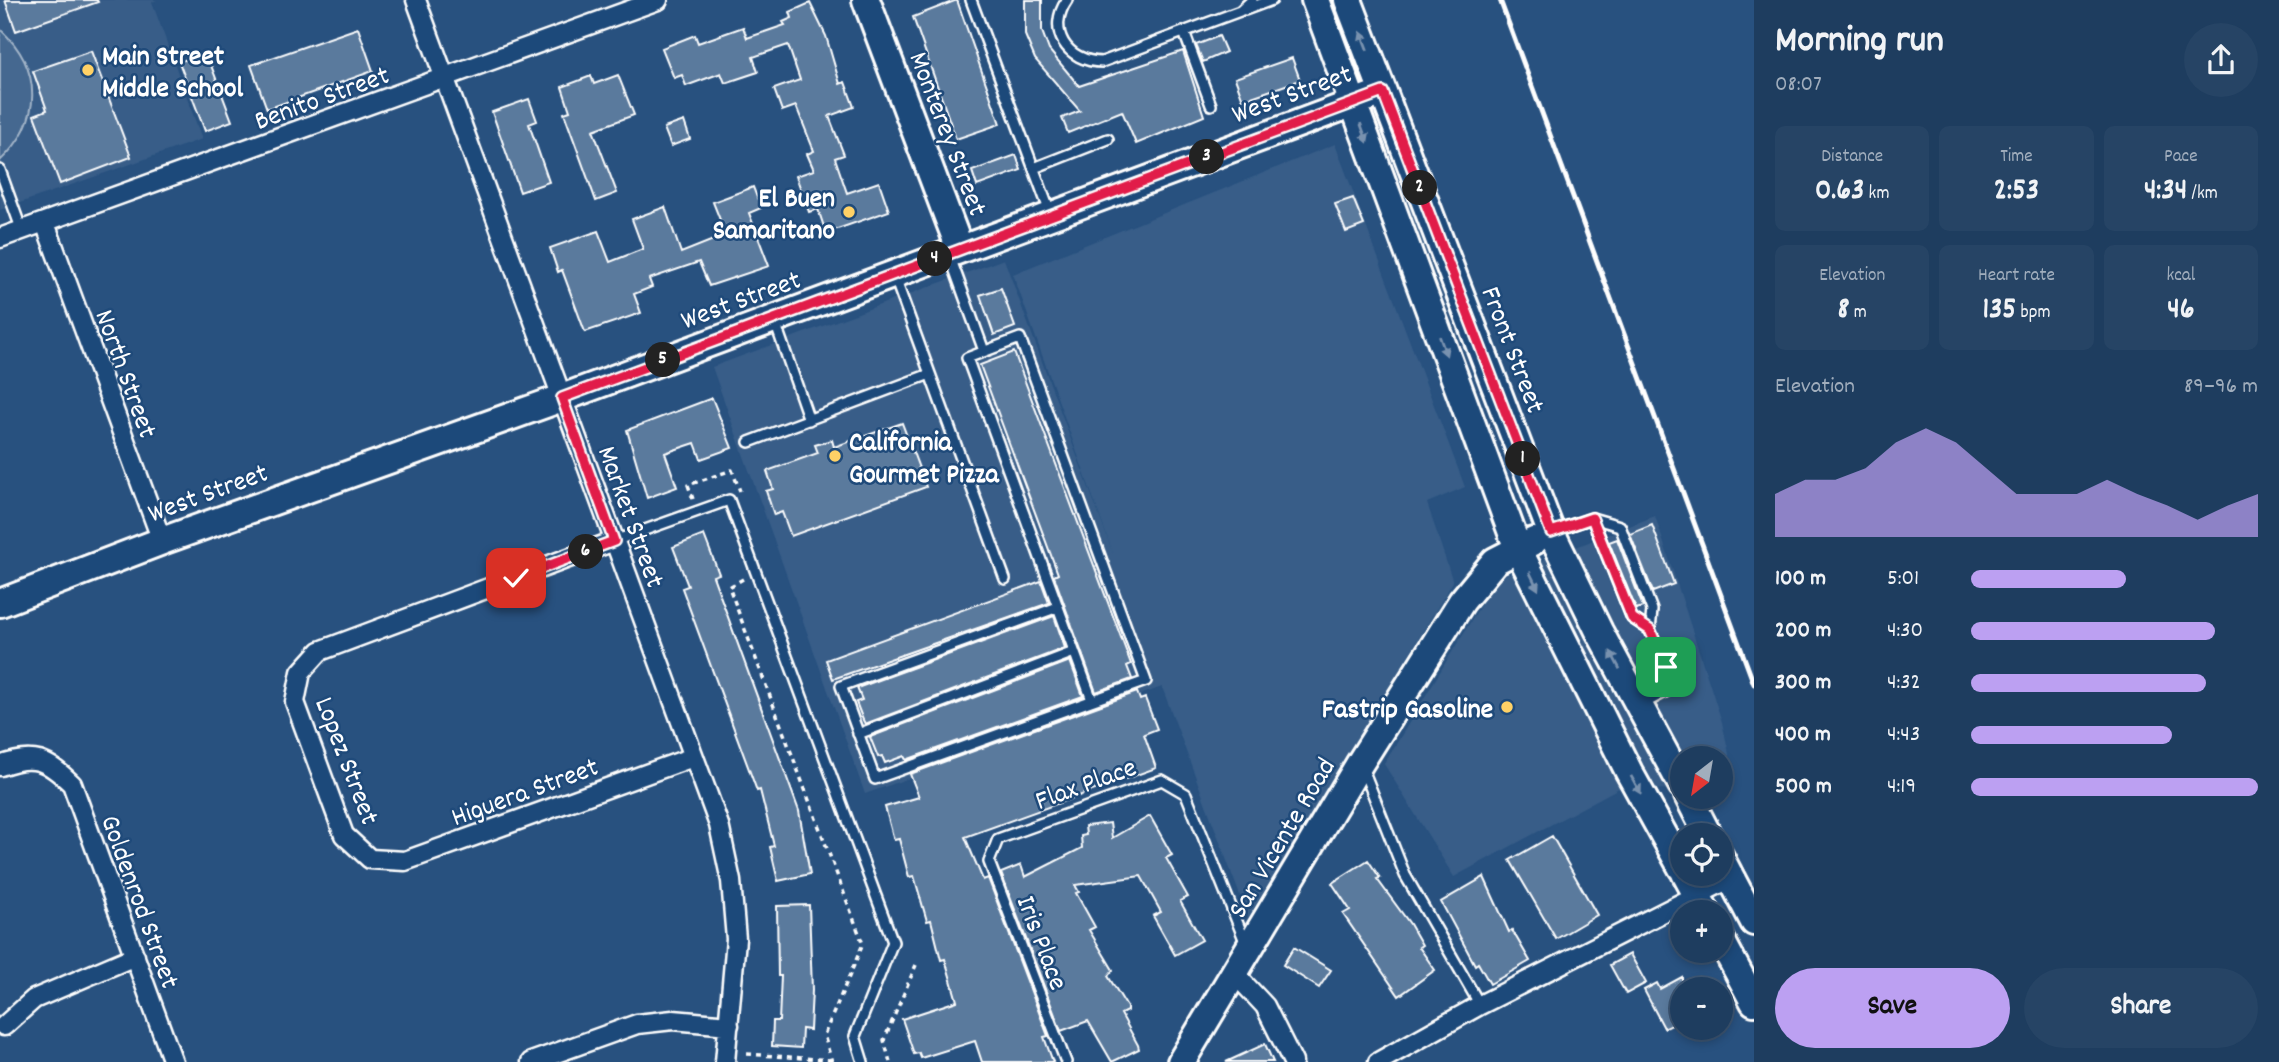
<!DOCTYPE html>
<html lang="en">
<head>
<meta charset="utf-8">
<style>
  :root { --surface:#1e3d5f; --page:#264465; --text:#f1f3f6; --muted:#a1aebd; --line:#3c5674; --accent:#bca0f2 }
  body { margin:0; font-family:Dekko,sans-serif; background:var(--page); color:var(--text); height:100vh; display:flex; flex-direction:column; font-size:26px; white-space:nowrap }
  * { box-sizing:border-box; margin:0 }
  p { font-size:23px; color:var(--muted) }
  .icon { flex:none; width:38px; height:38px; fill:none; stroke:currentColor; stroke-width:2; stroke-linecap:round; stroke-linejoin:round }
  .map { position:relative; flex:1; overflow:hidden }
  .sheet { display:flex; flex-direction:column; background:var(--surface); width:525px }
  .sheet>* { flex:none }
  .needle { width:46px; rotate:211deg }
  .fabs { position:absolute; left:1670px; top:746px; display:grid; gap:14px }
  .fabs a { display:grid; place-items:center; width:63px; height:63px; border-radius:50%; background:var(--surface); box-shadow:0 4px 10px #0003,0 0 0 2px var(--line); font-size:35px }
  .pin { position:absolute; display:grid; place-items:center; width:60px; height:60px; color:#fff; margin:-30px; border-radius:14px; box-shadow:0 4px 10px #0006 }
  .km { position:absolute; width:35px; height:35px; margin:-18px; border-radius:50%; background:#222; color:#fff; font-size:19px; line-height:35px; text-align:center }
  .round { display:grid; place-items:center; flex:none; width:74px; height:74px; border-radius:37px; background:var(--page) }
  .headline { display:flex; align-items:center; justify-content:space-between; height:119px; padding:0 21px }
  h1 { font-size:38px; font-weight:700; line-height:52px }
  .metrics { display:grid; grid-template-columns:repeat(3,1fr); gap:10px; height:119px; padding:7px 21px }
  .metrics div { display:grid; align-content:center; border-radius:10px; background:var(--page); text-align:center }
  .metrics b { font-size:30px; font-weight:700 }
  .metrics small { font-size:19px; font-weight:400 }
  .metrics p { font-size:19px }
  .chart { height:196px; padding:14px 21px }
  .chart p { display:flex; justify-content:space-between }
  .chart svg { width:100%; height:126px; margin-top:7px; fill:var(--accent); opacity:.7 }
  .primary-button { display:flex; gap:14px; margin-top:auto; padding:14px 21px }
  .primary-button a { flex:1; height:80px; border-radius:42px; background:var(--accent); color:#111; font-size:28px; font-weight:700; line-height:80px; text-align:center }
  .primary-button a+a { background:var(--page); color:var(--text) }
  ul { padding:0 21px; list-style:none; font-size:23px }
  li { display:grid; grid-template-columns:112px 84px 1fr; align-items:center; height:52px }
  li i { height:18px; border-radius:9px; background:var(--accent) }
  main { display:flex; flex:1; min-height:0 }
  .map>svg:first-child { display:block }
  .built { fill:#375d88 }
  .green { fill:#446890; stroke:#a2b4c8; stroke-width:2 }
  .building { fill:#5a7a9d; stroke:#fff; stroke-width:2 }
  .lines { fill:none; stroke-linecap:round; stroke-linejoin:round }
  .lane-casing { stroke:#fff; stroke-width:14 }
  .street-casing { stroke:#fff; stroke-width:23 }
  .secondary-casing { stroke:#fff; stroke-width:32 }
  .path { stroke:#fff; stroke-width:3.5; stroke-dasharray:5 5; stroke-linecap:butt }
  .lane { stroke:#1f4a7a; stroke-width:9 }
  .street { stroke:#1f4a7a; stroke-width:18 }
  .secondary { stroke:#1f4a7a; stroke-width:26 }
  .rail { stroke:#fff; stroke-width:5 }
  .oneway { fill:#7992af }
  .route-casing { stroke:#fff; stroke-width:14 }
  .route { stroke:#e11d48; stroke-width:9 }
  .poi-dot { fill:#ffd166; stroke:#1f4a7a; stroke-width:2.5 }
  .labels { text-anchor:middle; stroke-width:5; stroke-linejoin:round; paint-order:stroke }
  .poi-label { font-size:28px; font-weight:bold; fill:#fff; stroke:#1f4a7a; text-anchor:start }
  .street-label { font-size:28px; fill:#fff; stroke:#1f4a7a }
</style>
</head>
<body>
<main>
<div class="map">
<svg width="1754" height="1062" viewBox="0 0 1754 1062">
  <rect width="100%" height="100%" fill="#28517f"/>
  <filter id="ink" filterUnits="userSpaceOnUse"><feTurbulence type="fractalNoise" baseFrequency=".0143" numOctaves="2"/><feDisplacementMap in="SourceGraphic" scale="14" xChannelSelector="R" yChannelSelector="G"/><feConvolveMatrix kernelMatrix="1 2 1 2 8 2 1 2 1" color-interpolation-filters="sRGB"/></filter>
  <g filter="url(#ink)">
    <!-- built -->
    <path class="built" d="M0,0H157L152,2L202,139L0,210Z
      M1335,144L1465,487L1427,503L1453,582L1248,917L1162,687L865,794L712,367L1004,259L1114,556L1013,274Z
      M1655,516L1722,722L1734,776L1720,781V758H1682V790L1619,788L1454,877L1384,764L1497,578Z"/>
    <!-- green -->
    <path class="green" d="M0,29C43,69 43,121 0,161Z"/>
    <!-- building -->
    <path class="building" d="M5,0H97L98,2L16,31Z
      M957,0L1000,124L956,139L913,17Z
      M1025,0H1042V31L1049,50L1079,86L1183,51L1204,116L1136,144L1122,111L1068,133L1062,118L1080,111L1035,59L1025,35Z
      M810,3L826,36L840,84L845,82L854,107L829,116L844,155L835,158L847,193L879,182L889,211L826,233L818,209L809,212L796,176L814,170L807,154L814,151L796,106L782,111L774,89L800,80L788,45L753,57L758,72L725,83L721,73L686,86L682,75L674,78L662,48L695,35L698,43L743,27L747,38L785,25L783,22L792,18L790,12Z
      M358,28L373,71L267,109L251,65Z
      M1219,36L1226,52L1203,62L1196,45Z
      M91,51L131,157L60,184L34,115L47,110L33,71Z
      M206,52L232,121L205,131L179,62Z
      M1292,58L1300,80L1243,100L1235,78Z
      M618,75L634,115L593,130L617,193L596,201L564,113L570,111L562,87L591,76L594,84Z
      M529,99L537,121L529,124L549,182L520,192L492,112Z
      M684,121L690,139L671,146L664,128Z
      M1016,155L1021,170L977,186L972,171Z
      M753,187L761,208L749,213L769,266L709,286L699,262L649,279L652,287L634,294L641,313L585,332L562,270L558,272L550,248L598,231L610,262L643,249L632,219L665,207L681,253L726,235L713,202Z
      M1353,198L1364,225L1346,232L1335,204Z
      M1001,288L1015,327L994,335L980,295Z
      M1014,352L1131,664L1127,666L1132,679L1096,692L1054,576L1058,574L980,365Z
      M712,398L732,448L701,459L695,443L665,453L677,487L647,498L627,430Z
      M902,423L926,487L791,536L782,512L774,515L766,491L773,489L767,471L818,453L815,445L832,440L834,447Z
      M1652,525L1674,584L1653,592L1630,534Z
      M704,535L719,574L713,576L799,811L810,874L778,881L770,847L774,846L760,790L757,791L682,588L688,586L673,547Z
      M1617,539L1643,607L1636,609L1609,542Z
      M1041,581L1049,603L833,679L826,660Z
      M1054,616L1065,648L865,724L863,720L856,702L862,700L857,688Z
      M1070,661L1083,696L906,760L904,756L885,763L882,756L878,757L870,737Z
      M1137,692L1140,700L1145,698L1157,729L1144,734L1156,768L965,837L983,880L988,878L1048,1036L1044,1037L1053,1062H982L975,1041L921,1058L919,1053L914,1054L902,1019L957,1001L945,959L941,960L931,920L927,921L914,876L909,877L899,839L894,840L885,807L919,797L910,774Z
      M1150,816L1172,855L1166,858L1188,897L1180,901L1202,940L1175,955L1153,916L1161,912L1141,876L1075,885L1079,892L1076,893L1095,927L1089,930L1113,970L1108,976L1127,1007V1011L1121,1014L1138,1045L1139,1049L1112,1062L1088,1021L1061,1031L1001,873L1021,865L1025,877L1082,848L1081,836L1086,835L1085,826L1110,823L1112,838Z
      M1552,836L1597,915L1556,939L1510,860Z
      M1368,860L1380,878L1377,879L1410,924L1422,945L1419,947L1435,970L1399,996L1343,914L1350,910L1332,883Z
      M1484,877L1509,932L1512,930L1530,961L1490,984L1478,963L1475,965L1441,902Z
      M809,905L812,990L810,1030L802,1029L801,1048L772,1046L773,1021H779L781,976H778L777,906Z
      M1294,947L1331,970L1319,988L1283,965Z
      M1630,954L1646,983L1626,994L1610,965Z
      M1682,977V1019L1664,1028L1644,990L1657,983L1660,989Z
      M1265,1044L1273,1062H1226Z"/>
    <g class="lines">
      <defs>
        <path id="lane" d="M971,0L1051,215
          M1067,0C1046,30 1067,62 1102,62L1240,11L1252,0
          M1245,10L1272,0
          M1184,32L1211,105
          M1034,168L1108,139
          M0,170L22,231
          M950,257L984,351
          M895,278L1005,579
          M775,322L809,420
          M749,442L930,374
          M1592,518L1620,526L1652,610L1650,630
          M1553,531L1592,518L1632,618L1650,630L1666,667L1667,691L1643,704
          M614,541L729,500L893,942L855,1036L863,1062
          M1058,607L967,358L1020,338L1146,681L875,779L841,686L1058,607L1092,700
          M858,734L1074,652
          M1363,769L1405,875L1480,1005
          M1066,1062L989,862L998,839L1162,780L1186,794L1246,944"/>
        <path id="street" d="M416,0L719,825L731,881L736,939L725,1062
          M45,223L162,541
          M0,238L658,0
          M614,541L320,651L301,672L295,702L344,835L370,859L405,861L693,757
          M0,766C34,753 47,760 72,784L173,1062
          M1235,974L1265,1006L1293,1062
          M4,1026L34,999L135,956
          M531,1062L637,1024L673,1020L729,1025
          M1378,1062L1480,1005L1731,878"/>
        <path id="secondary" d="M866,0L960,249
          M1315,0L1518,549L1629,772L1682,868
          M1348,0L1551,532L1599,631L1682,785
          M0,603L162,541L562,398L1383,92
          M1688,796L1708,835
          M1720,857L1754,922
          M1685,873L1706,912
          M1720,938L1754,1002
          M1181,1062L1360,763L1462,601L1495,561L1534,541"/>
      </defs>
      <!-- lane casing -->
      <use href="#lane" class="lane-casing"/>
      <!-- street casing -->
      <use href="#street" class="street-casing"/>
      <!-- secondary casing -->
      <use href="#secondary" class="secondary-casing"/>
      <!-- path -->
      <path class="path" d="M693,499L688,485L732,470L740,491
        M743,579L729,587L863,944L824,1035L832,1062
        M747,1054L831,1060
        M890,1062L884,1040L916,965"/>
      <!-- lane -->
      <use href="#lane" class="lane"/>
      <!-- street -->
      <use href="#street" class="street"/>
      <!-- secondary -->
      <use href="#secondary" class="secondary"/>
      <!-- rail -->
      <path class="rail" d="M1500,0L1754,684"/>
    </g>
    <!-- one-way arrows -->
    <defs><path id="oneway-solid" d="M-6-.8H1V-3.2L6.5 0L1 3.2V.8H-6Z" transform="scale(1.75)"/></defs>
    <g class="oneway">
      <use href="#oneway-solid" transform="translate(1364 41) rotate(-111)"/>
      <use href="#oneway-solid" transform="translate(1364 133) rotate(70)"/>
      <use href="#oneway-solid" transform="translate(1443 346) rotate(70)"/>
      <use href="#oneway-solid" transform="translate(1534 581) rotate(64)"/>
      <use href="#oneway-solid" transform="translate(1615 660) rotate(-118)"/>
      <use href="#oneway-solid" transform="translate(1636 785) rotate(61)"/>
    </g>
  </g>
  <g class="lines" filter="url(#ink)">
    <defs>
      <path id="route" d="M516,578L614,541L562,398L1383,92L1551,532L1592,518L1632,618L1650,630L1666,667"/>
    </defs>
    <!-- route casing -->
    <use href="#route" class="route-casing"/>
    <!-- route -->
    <use href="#route" class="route"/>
  </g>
  <!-- markers -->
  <g class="poi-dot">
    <circle cx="88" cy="70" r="7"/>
    <circle cx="849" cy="212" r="7"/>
    <circle cx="835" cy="456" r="7"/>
    <circle cx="1507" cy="707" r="7"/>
  </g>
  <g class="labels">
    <!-- poi labels -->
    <g class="poi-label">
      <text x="102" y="64">Main Street<tspan x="102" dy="32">Middle School</tspan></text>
      <text x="835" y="206" text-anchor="end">El Buen<tspan x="835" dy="32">Samaritano</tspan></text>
      <text x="849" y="450">California<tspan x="849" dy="32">Gourmet Pizza</tspan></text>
      <text x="1493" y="717" text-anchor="end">Fastrip Gasoline</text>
    </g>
    <!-- street labels -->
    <g class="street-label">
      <text transform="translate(1291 92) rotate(-20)" y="10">West Street</text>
      <text transform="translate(321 96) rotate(-20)" y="10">Benito Street</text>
      <text transform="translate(950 133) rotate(69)" y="10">Monterey Street</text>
      <text transform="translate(740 298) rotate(-20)" y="10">West Street</text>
      <text transform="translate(1515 349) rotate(69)" y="10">Front Street</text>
      <text transform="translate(128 373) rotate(70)" y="10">North Street</text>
      <text transform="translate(207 491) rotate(-20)" y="10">West Street</text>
      <text transform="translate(633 516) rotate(70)" y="10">Market Street</text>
      <text transform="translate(349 760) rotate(69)" y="10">Lopez Street</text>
      <text transform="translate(1085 782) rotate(-20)" y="10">Flax Place</text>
      <text transform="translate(524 790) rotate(-20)" y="10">Higuera Street</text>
      <text transform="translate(1280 837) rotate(-59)" y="10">San Vicente Road</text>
      <text transform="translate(142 901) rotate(70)" y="10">Goldenrod Street</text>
      <text transform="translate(1044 942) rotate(69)" y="10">Iris Place</text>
    </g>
  </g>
</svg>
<div class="fabs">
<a><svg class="needle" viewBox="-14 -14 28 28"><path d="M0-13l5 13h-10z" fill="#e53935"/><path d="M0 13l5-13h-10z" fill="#a1aebd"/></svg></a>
<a><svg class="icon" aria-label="locate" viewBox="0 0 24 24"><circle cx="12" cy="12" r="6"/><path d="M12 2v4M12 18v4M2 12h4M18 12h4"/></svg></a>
<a>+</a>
<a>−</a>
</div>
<div class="pin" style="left:1666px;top:667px;background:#1e9e55"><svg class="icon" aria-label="arrive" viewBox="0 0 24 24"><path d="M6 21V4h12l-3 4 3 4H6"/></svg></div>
<div class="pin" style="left:516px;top:578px;background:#d93025"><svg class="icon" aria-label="check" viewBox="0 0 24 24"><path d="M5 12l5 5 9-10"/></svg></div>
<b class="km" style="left:1523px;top:459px">1</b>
<b class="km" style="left:1420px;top:188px">2</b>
<b class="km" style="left:1207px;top:157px">3</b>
<b class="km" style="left:935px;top:259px">4</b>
<b class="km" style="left:663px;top:360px">5</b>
<b class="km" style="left:586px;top:552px">6</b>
</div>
<section class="sheet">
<div class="headline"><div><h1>Morning run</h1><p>08:07</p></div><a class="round"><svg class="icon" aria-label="share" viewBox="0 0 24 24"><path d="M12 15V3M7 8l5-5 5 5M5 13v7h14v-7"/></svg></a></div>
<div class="metrics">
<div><p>Distance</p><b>0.63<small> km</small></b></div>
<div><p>Time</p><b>2:53</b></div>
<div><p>Pace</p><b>4:34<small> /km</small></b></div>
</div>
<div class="metrics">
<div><p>Elevation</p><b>8<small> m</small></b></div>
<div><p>Heart rate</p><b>135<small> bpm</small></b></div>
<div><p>kcal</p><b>46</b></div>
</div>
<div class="chart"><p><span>Elevation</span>89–96 m</p>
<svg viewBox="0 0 160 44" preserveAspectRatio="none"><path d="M0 44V29L10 24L20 24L30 20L40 11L50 6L60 11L70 20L80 29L90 29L100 29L110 24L120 29L130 33L140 38L150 33L160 29V44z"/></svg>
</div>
<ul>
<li><b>100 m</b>5:01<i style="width:54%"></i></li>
<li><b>200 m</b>4:30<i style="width:85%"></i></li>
<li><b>300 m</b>4:32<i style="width:82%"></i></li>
<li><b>400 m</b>4:43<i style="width:70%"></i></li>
<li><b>500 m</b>4:19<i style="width:100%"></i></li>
</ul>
<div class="primary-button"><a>Save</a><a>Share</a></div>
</section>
</main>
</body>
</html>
